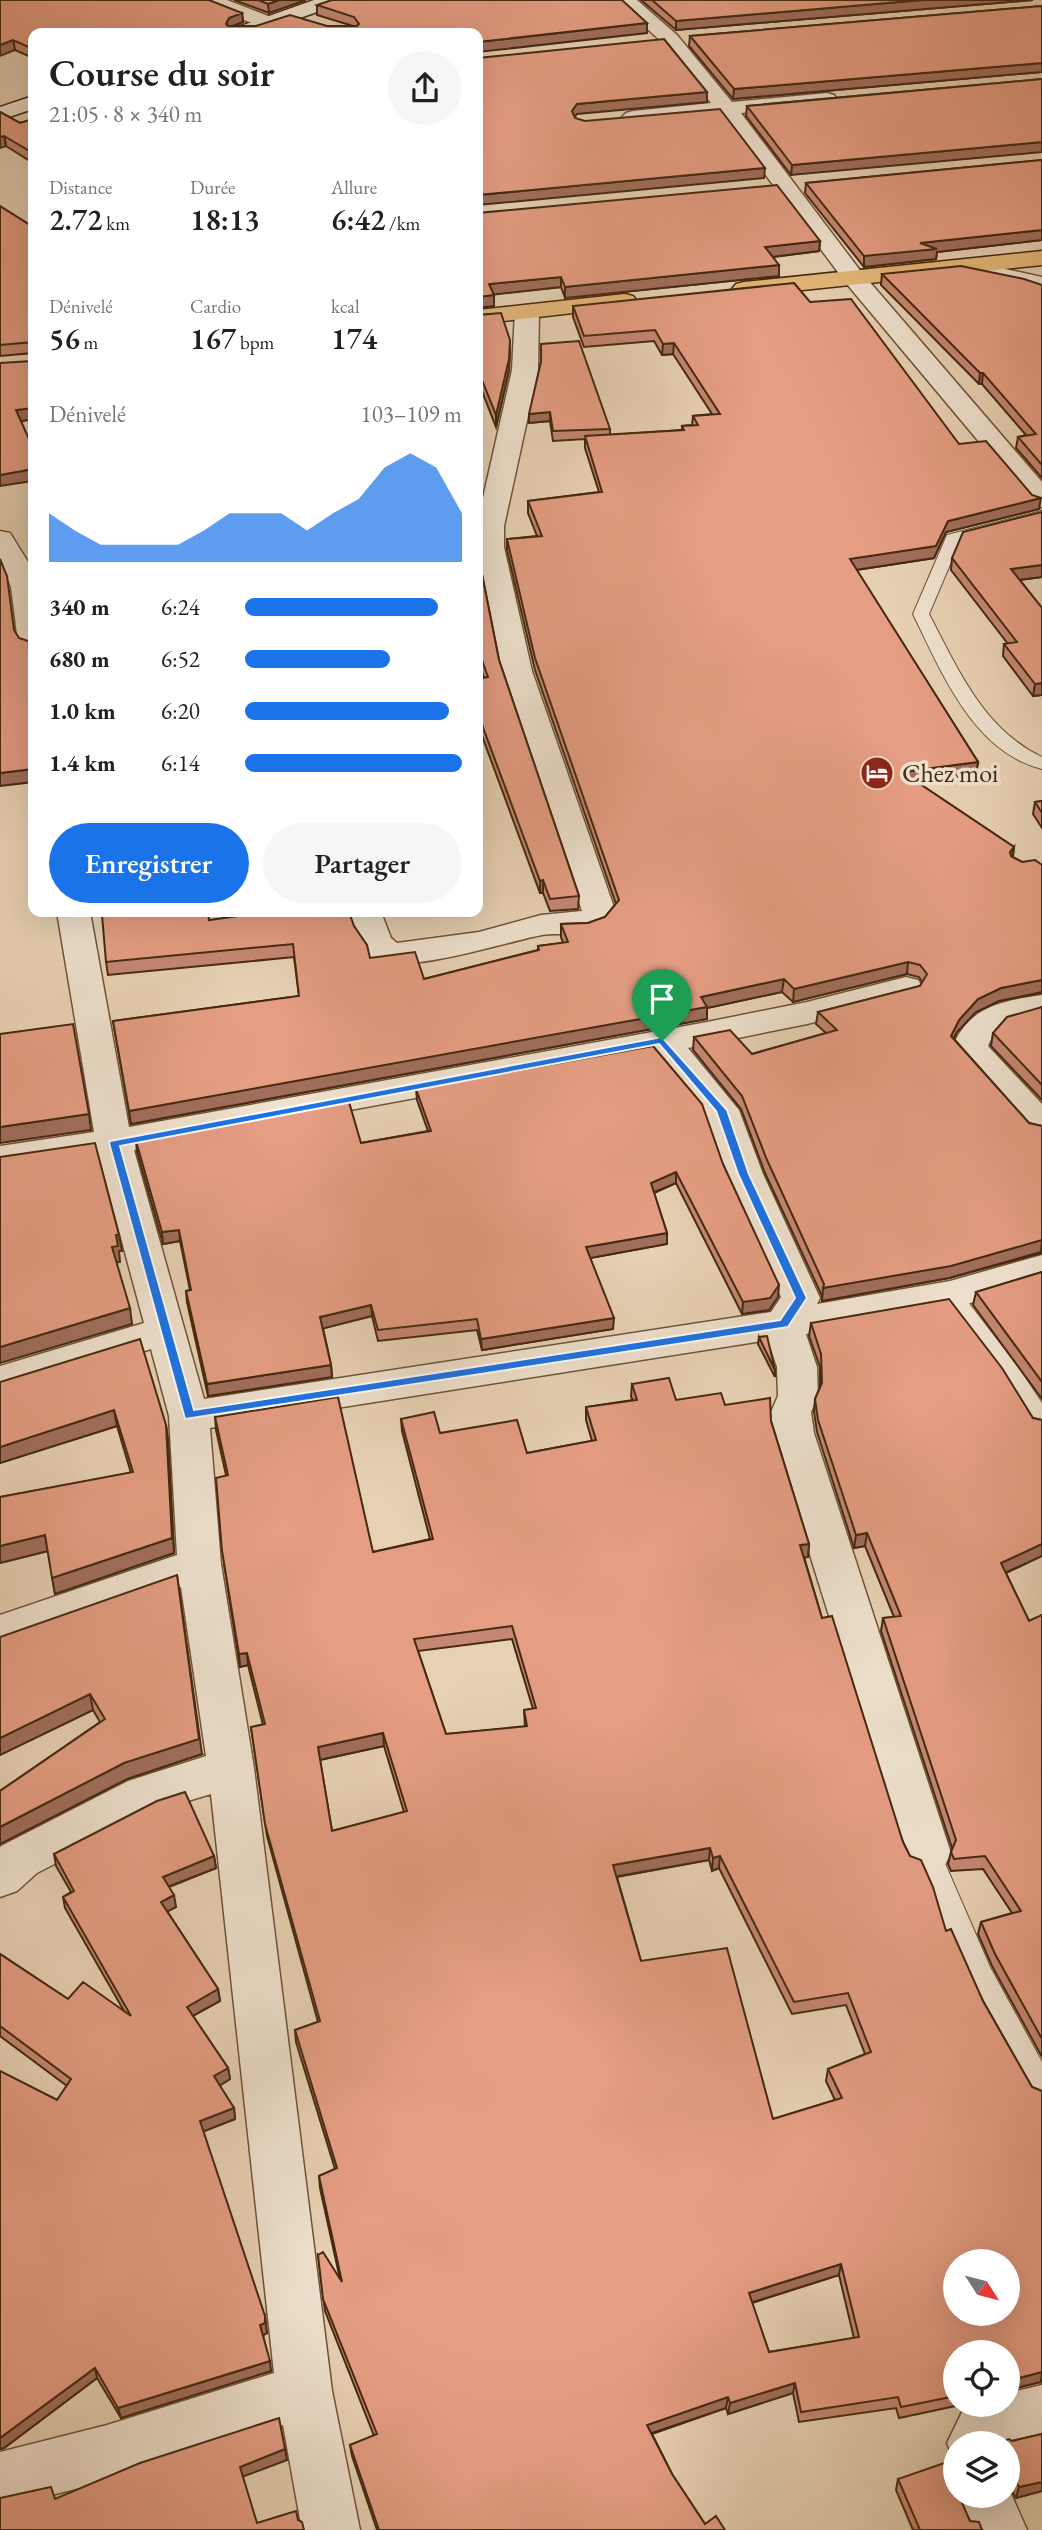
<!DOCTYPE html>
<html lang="fr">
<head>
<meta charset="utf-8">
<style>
  :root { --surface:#fff; --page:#f6f6f6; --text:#202124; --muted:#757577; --accent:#1a73e8 }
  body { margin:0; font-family:"EB Garamond",serif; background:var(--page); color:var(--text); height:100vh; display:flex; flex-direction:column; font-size:26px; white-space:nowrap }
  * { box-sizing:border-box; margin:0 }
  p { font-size:23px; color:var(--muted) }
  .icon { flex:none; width:38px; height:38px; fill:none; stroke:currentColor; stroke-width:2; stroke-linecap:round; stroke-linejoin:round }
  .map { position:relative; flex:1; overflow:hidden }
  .panel { position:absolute; left:28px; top:28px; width:455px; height:889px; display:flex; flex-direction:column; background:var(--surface); border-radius:14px; box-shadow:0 7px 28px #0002 }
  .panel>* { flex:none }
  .needle { width:46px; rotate:126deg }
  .controls { position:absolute; left:943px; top:2249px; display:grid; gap:14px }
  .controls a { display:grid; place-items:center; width:77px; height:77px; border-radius:50%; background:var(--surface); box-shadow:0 7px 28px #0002; font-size:35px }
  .pin { position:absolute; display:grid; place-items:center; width:60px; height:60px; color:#fff; margin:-72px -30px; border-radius:50% 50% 50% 0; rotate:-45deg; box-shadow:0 0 7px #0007 }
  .pin .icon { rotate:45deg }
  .round { display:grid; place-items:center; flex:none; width:74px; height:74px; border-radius:37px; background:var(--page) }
  .summary { display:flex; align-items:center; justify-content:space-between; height:119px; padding:0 21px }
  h1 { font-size:38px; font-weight:600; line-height:52px }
  .metrics { display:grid; grid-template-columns:repeat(3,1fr); gap:10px; height:119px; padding:7px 21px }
  .metrics div { display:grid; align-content:center }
  .metrics b { font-size:30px; font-weight:600 }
  .metrics small { font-size:19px; font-weight:400 }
  .metrics p { font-size:19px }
  .chart { height:196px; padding:14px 21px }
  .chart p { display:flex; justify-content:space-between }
  .chart svg { width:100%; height:126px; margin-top:7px; fill:var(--accent); opacity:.7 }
  .button { display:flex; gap:14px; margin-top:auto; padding:14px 21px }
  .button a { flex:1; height:80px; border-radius:42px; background:var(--accent); color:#fff; font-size:28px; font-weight:600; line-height:80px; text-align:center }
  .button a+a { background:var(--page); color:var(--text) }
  ul { padding:0 21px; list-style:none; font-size:23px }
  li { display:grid; grid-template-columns:112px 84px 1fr; align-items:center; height:52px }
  li i { height:18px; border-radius:9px; background:var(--accent) }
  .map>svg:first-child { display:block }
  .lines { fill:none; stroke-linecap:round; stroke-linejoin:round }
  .service-casing { stroke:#6e5339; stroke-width:2 }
  .minor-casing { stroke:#6e5339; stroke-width:3 }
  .secondary-casing { stroke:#452910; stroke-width:3 }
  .trunk-casing { stroke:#452910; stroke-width:3 }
  .service { fill:#efe1ce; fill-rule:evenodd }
  .minor { fill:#efe1ce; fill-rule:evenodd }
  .secondary { fill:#efe1ce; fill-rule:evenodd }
  .trunk { fill:#e4b87a; fill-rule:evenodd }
  .wall { fill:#c58771; stroke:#452910; stroke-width:2; fill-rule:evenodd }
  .shaded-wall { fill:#a06e5c; stroke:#452910; stroke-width:2 }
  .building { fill:#e59d83; stroke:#452910; stroke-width:2; fill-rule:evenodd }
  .route { fill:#1a73e8; stroke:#fff; stroke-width:2; fill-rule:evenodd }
  .labels { text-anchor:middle; stroke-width:7; stroke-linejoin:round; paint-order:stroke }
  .poi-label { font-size:26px; fill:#452910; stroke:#efe1ce; text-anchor:start }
</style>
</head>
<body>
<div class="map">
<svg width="1042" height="2530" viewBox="0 0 1042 2530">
  <rect width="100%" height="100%" fill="#e7d1b3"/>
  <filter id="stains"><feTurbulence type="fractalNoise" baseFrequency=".00286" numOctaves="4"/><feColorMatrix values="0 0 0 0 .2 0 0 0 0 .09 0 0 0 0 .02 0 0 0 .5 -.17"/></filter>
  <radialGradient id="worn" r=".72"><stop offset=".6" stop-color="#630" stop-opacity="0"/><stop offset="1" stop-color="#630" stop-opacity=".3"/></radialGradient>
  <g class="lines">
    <defs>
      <path id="service" d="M1042,511V521L960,541L929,614C958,669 983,729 1042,757V769C973,752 941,671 913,614L947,535Z
        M950,1287L958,1289L1018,1367L1042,1403V1432L1033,1429L1002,1379L942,1301L938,1295L942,1289Z
        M927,1841L937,1845L990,1967L1042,2062V2102L1031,2098L982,2012L913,1853L917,1845Z"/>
      <path id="minor" d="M200,0H227L276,19L279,23L276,27H262L203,4Z
        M615,0H637L677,35L732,102L827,93L834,95L837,99L834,103L827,105L741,113L862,273L1042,482V507L1032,505L846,283L721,115L633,123L626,121L622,117L626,113L633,111L711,103L663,43Z
        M982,264L1042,277V291L974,276L970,271L974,266Z
        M527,305L536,307L539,312L538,370L504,526V547L532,671L616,913C612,918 607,926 601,929C585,938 560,932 542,935C504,942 407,976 373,958C358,950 353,927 349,912H381L391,938L397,943L479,932L541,915L582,911L502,671L478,555V520L512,370L515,312L518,307Z
        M0,531L10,533L33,570V651L23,648L18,642L11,587L0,559Z
        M57,912H90L129,1127L707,1022L807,1002L906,977L918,980L923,988L918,996L807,1024L688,1048L739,1110L763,1174L820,1298L817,1304L950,1281L1042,1255V1282L950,1309L806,1334L817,1367L818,1396L811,1412L814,1433L951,1853L944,1867L927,1873L910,1867L903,1853L772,1433L771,1412L778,1396L777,1367L768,1340L210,1428L221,1564L254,1768L332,2391L360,2530H302L283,2425L107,2481L0,2508V2452L107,2425L274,2373L211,1794L158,1810L37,1873L17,1891L0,1897V1847L3,1845L128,1781L206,1756L181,1587L0,1651V1615L177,1555L169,1416L151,1349L0,1396V1366L144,1323L99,1156L0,1170V1146L94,1132ZM654,1054L704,1114L725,1174L781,1297L771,1312L204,1399L134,1150Z
        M1042,995V1017C1020,1020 997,1023 988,1046L1042,1104V1138L1029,1134L952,1048C969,1006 1001,1001 1042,995Z
        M1042,2385V2441L1008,2449V2443H956L955,2463L947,2443L965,2406L1008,2404V2393Z
        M1008,2487L1027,2530H969L954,2496L956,2494L1008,2496Z"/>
      <path id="secondary" d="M314,0H343L340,4L257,33H229L232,29Z
        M33,96V109L0,120V107Z"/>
      <path id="trunk" d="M1042,251V265L744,296L736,294L732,289L736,284L744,282Z
        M625,294L633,296L637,301L633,306L478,324V310Z"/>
    </defs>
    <!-- service casing -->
    <use href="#service" class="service-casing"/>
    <!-- minor casing -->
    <use href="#minor" class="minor-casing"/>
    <!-- secondary casing -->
    <use href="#secondary" class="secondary-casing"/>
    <!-- trunk casing -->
    <use href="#trunk" class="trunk-casing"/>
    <!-- service -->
    <use href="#service" class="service"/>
    <!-- minor -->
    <use href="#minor" class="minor"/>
    <!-- secondary -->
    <use href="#secondary" class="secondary"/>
    <!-- trunk -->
    <use href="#trunk" class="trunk"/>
  </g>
  <!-- wall -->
  <path class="wall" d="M0,0L242,13L243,22L234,26H353L317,15V5L647,33H33V58L15,50Z
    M234,0H306L269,13Z
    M641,0H1033L676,30Z
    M1042,6V72L733,99L689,46L690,36Z
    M1042,79L791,175L746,116L747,106Z
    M0,112L20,123L33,119V163L6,146Z
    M1042,160V240L937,252L936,259L864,267L805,193L806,183Z
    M0,206L33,227V353L0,356Z
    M478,213L820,241L819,251L773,257L779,276L565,298L561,287L493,294L494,306Z
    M882,274L1042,285V478L1016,448L1018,437L1026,435L982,384H979L881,285Z
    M810,302L959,444L1039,509L946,532L934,558L856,570L978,762L976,774L917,782L1014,847L1013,857L1022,862L1042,865V993L999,1001L976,1012L957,1032L954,1039L1029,1123L1042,1126V1253L949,1278L822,1301V1296L765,1173L741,1109L693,1050L694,1037L752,1054L826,1033L816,1024L818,1012L920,986L922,982L919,977L907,974L793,1002L782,992L707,1008V1019L131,1124L113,1021L299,996L294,957L108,975L106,962L209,920L354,926L370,958L424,979L538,950V946L563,943L561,937V924L588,923L605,917L616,904L535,670L507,550V539L537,536L528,513V501L599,492L585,448V439L553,441L550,421L529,423L541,362L610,429V435L682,430V426L692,425L693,416L712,414L673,354L662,355L654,341L584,347L573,317V306Z
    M478,315L510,351L509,370L496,427L478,381Z
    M1042,512V577L1020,580L1042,608V695L1033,696L1003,656L1004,644H1008L951,570L952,558Z
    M478,554L499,660L579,896L578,909L550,911L543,893H540L478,725V679L484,678L478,661Z
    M1042,801V828L1033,814L1035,802Z
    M1042,1007V1100L991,1046L993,1033Z
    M416,1089L723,1164L778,1297L769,1310L742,1314L676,1183L654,1193L667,1233V1244L590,1258L613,1329L482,1350L477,1330L378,1341L372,1316L323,1328L331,1365L332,1377L208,1396L187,1302L186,1291L190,1290L180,1241L163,1244L137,1152L136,1141L361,1143L428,1131L417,1100Z
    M1042,1272V1399L973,1305L976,1292Z
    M811,1323L1033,1418L1042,1420V1556L1006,1573L1029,1621L1042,1615V2057L992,1966L978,1934L981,1922L1012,1913L983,1869L951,1871L948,1864L952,1848L881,1631L883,1618L894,1617L865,1546L854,1548L817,1432L814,1412L815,1399L820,1387V1367L809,1336Z
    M759,1337L775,1370V1377L758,1344Z
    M0,1382L166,1425L168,1440L174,1553L55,1594L48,1551L0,1563V1497L131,1473L117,1426L0,1463Z
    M632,1384L676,1400L725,1405L771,1421L809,1544L808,1557H804L822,1618L903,1842L946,1931L983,2001L1032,2087L1042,2091V2383L1041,2382L1008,2390V2352H956V2404H965L899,2418L896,2408L799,2422L793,2393L728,2414L726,2408L652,2434L672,2474L705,2524L725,2530H377L352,2456L350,2445L374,2436L325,2311L318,2255L340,2279L320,2188L319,2176L335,2169L296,2042L295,2030L318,2022L267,1836L251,1727L263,1725L248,1665L240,1667L224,1564L226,1475L216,1430L215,1417L373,1552L430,1539L402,1431L401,1419L440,1433L527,1453L592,1441L586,1420V1407L633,1400L631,1397ZM512,1639L533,1709L524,1710L525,1727L446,1734L418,1651ZM384,1746L404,1812L332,1831L320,1760ZM709,1860L712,1871L719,1868L792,2014L846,2005L865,2054L828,2069L826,2081L835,2100L773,2119L641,1961L617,1877ZM839,2275L854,2338L769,2352L752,2303Z
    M0,1637L202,1754L127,1779L0,1844V1791L100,1722L93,1710L0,1755Z
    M54,1854L214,1856L216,1868L169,1887L176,1907L167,1911L218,1989L220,2001L193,2016L228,2068L230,2079L219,2085L234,2108L235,2119L203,2131L267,2333L263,2335L271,2371L121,2418L97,2378L4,2448L0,2449V2071L57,2100L67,2086L0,2036V1954L68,1999L124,2011L65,1908L63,1897L71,1892L56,1866Z
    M1042,2434V2491L1016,2498L1008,2485V2443L1012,2441Z
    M898,2479L956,2496L970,2521L982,2530H913L896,2490Z"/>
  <!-- shaded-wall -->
  <path class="shaded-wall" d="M279,0H306L269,13L268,4Z
    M922,0H1033L676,30V21Z
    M242,13L243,22L230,27L226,24L229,18Z
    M647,23V33L478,52V42Z
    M13,40L15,50L0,56V45Z
    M1042,63V72L733,99L734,89Z
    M707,92V102L577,114L572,121V111L577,104Z
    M4,136L6,146L0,148V137Z
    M1042,142V152L791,175L792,165Z
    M765,168L764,178L478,205V195Z
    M1042,230V240L937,252L936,259L864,267V256L920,243Z
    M820,241L819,251L764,258L765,247Z
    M779,265V276L565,298V287Z
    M561,277V287L490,295L489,284Z
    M494,295V306L478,308V297Z
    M510,340L509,370L496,427V415Z
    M674,343L673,354L662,355L663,344Z
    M980,373H983L982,384H979Z
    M33,408V419L18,422L16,410Z
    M550,412V421L529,423V414Z
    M33,469V481L0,486V475Z
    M1041,498L1039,509L946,532L934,558L849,571L850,559L948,521Z
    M1042,565V577L1010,581L1011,569Z
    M1042,683V695L1033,696L1035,684Z
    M978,762L976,774L900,785L902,772Z
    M33,769V782L0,786V773Z
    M1014,847L1012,859L1008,864L1010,852Z
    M543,880V893H540V881Z
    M908,962L907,974L793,1002L794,989Z
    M784,979L782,992L707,1008V1019L131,1124L129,1111L701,997Z
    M1042,980V992L999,1001L976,1012L957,1032L949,1048L951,1036L959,1020L978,999L1001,988Z
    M89,1114L91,1130L0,1143V1127Z
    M676,1172V1183L650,1194L651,1183Z
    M179,1230L180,1241L163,1244L162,1232Z
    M667,1233V1244L585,1259L586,1247Z
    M116,1235H119L122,1251H119L120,1262L114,1263L112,1247Z
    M1042,1240L1041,1252L949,1278L822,1301L823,1288Z
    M779,1285L778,1297L769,1310L742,1314L743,1302Z
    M371,1305L372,1316L321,1329L320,1317Z
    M130,1308L132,1324L0,1363V1347Z
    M614,1318L613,1329L482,1350L481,1339Z
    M331,1365L332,1377L208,1396L207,1384Z
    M114,1410L117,1426L0,1463V1447Z
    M166,1425L168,1440L174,1553L55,1594L52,1578L172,1538Z
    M867,1533L865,1546L854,1548L856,1535Z
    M45,1535L48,1551L0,1563V1546Z
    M809,1544L808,1557L799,1558L800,1545Z
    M1042,1544V1556L998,1576L1001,1563Z
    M177,1575L202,1754L127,1779L0,1844V1827L124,1763Z
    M247,1653L248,1665L240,1667L239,1654Z
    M90,1694L93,1710L0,1755V1738Z
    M383,1733L384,1746L319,1760L318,1747Z
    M710,1848L709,1860L613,1877V1865Z
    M214,1856L216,1868L165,1888L163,1877Z
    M720,1856L719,1868L712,1871L713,1858Z
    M174,1895L176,1907L163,1914L161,1902Z
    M218,1989L220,2001L189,2018L187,2007Z
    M228,2068L230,2079L216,2088L214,2076Z
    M234,2108L235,2119L202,2132L200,2121Z
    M841,2264L839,2275L747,2304L749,2293Z
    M265,2316L267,2333L262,2336L260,2325Z
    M270,2361L271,2371L121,2418L118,2408Z
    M95,2368L97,2378L4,2448L0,2449V2438Z
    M1042,2372L1041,2382L1008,2390L1011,2380Z
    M795,2383L793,2393L728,2414L730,2403Z
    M728,2397L726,2408L646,2435L647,2425Z
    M285,2449L287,2460L242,2477L240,2467Z
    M1042,2482V2491L1016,2498L1019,2487Z"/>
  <!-- building -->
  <path class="building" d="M0,0H209L242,13L229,18L226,24L228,26H256L290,15L327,26H357L359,24L354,17L317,5L332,0H622L647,23L478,42V33H103L101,32L96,33H33V49L13,40L0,45Z
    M258,0H279L268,4Z
    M652,0H922L676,21Z
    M1042,6V63L734,89L690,36Z
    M664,39L707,92L577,104L572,111L575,118L585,121L720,109L765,168L478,195V58Z
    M1042,79V142L792,165L747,106Z
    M0,112L20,123L33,119V153L4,136L0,137Z
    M1042,160V230L920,243L937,249L864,256L806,183Z
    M777,185L820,241L765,247L779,265L565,287L561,277L489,284L494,295L478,297V213Z
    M0,206L33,227V317H32L33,324V342L0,345Z
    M961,266L1024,279L1042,285V465L1018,437L1036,434L983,373H980L882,274Z
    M794,283L810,302L851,299L959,444L986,441L1032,495L1041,498L948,521L936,546L850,559L978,762L902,772L1014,847L1010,852L1011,856L1022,862L1035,860L1042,865V980L1001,988L978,999L959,1020L951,1036L1029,1123L1042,1126V1240L951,1266L823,1288L824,1284L767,1160L742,1096L694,1037L730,1030L752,1054L837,1030L818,1012L920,986L927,974L920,965L908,962L794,989L784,979L701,997L707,1007L129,1111L113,1021L299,996L293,944L106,962L102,915L127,912H208L209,920L267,912H349L354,926L367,945L370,958L415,952L424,979L539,950L538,946L568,942L561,924L588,923L605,917L619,900L535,658L507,539L542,536L528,501L602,492L585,436L684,430L682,426L698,425L693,416L720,414L674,343L663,344L655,330L584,336L573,306Z
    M501,313L510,340L509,359L496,415L478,370V315Z
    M579,341L610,429L553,431L550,412L529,414L541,362V344Z
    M33,359V408L16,410L33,448V469L0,475V363L32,361Z
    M30,478H33V490Z
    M1042,512V565L1011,569L1042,608V683L1035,684L1004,644L1017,642L952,558L963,532Z
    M478,554L499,660L579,896L550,899L543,880L540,881L478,714V679L488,677L478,649Z
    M0,559L7,576L14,630L19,638L31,642L33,640V769L0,773Z
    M1042,801V813L1035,802Z
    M1042,1007V1085L993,1033L1007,1017Z
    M73,1024L89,1114L0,1127V1034Z
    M653,1046L702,1104L723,1164L779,1285L770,1298L743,1302L676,1172L651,1183L667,1233L586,1247L614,1318L481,1339L477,1319L378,1330L371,1305L320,1317L331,1365L207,1384L186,1291L191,1290L179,1230L162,1232L136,1141L349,1102L361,1143L431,1131L416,1089Z
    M95,1143L119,1235H116L118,1246L112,1247L130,1308L0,1347V1157Z
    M1042,1272V1382L976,1292Z
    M949,1299L1002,1368L1033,1418L1042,1420V1544L1001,1563L1029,1621L1042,1615V2039L995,1954L981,1922L1021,1911L985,1856L954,1859L951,1852L956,1840L883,1618L901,1616L867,1533L856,1535L818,1420L815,1399L822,1383L821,1354L811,1323Z
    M767,1336L775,1370L759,1337Z
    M140,1339L166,1425L172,1538L52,1578L45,1535L0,1546V1497L133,1472L114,1410L0,1447V1382Z
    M669,1378L676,1400L721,1393L725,1405L770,1398L771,1421L809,1544L800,1545L822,1618L832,1616L903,1842L910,1856L921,1860L933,1887L946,1931L951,1929L983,2001L1032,2087L1042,2091V2372L1011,2380L1008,2385V2352H956V2396L901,2407L898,2397L801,2412L795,2383L730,2403L728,2397L647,2425L672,2474L705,2524L716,2516L725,2530H379L350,2445L377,2434L323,2299L318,2255L323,2252L342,2282L319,2176L337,2168L295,2030L320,2021L265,1824L251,1727L265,1724L247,1653L239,1654L222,1551L216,1478L228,1475L215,1417L338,1397L373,1552L433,1539L401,1419L434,1412L440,1433L517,1420L527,1453L596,1440L586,1407L637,1400L632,1384ZM512,1626L536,1708L524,1710L527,1726L446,1734L414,1639ZM383,1733L407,1811L332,1831L318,1747ZM710,1848L713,1858L720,1856L794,2002L848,1993L871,2052L828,2069L842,2098L773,2119L727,1948L641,1961L613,1865ZM956,2261H1008V2314H956ZM841,2264L859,2337L769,2352L749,2293Z
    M177,1575L199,1739L124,1763L0,1827V1791L105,1719L90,1694L0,1738V1637Z
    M185,1792L214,1856L163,1877L174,1895L161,1902L218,1989L187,2007L228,2068L214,2076L234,2108L200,2121L265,2316V2323L260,2325L270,2361L118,2408L95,2368L0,2438V2071L57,2100L71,2079L0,2026V1954L68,1999L83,1982L131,2016L63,1897L74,1891L54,1854L157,1801Z
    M279,2418L285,2449L240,2467L257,2523L296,2511L298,2520L302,2522L304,2530H0V2498L51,2487L55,2499L140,2463Z
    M1042,2434V2482L1019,2487L1012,2474L1009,2476L1008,2483V2443H998L1009,2439L1012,2441Z
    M956,2459L955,2487L956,2496H959L970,2521L979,2522L982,2530H920L898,2479Z"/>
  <!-- route -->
  <path class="route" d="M662,1037L727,1110L749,1174L807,1298L788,1327L185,1419L109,1143L110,1141ZM659,1044L716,1111L738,1174L795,1298L780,1320L194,1410L120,1146Z"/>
  <!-- icons -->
  <defs>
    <symbol id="hotel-disc" viewBox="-11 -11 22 22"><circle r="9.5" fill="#8f2418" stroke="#efe1ce"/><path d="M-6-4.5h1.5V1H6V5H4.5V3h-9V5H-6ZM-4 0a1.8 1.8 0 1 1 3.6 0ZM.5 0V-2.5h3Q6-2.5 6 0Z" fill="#fff"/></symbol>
  </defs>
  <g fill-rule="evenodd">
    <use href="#hotel-disc" x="858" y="754" width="38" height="38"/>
  </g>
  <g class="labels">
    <!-- poi labels -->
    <g class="poi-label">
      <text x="902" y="782">Chez moi</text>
    </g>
  </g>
  <rect width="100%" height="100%" filter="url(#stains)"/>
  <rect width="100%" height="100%" fill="url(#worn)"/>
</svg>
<div class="controls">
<a><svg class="needle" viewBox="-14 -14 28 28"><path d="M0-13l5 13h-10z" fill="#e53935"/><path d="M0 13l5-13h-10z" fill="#757577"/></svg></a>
<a><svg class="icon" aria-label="locate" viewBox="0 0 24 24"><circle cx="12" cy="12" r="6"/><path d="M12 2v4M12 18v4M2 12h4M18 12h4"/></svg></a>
<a><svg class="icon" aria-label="layers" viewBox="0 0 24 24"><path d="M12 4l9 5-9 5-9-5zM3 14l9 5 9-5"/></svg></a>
</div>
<div class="pin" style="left:662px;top:1041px;background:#1e9e55"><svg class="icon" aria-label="arrive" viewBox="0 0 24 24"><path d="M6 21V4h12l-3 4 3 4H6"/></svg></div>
<section class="panel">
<div class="summary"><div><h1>Course du soir</h1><p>21:05 · 8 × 340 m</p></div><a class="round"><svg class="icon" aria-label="share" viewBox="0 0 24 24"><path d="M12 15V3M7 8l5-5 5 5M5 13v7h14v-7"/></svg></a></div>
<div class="metrics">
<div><p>Distance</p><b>2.72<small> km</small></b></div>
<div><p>Durée</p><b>18:13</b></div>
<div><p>Allure</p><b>6:42<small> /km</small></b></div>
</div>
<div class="metrics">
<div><p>Dénivelé</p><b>56<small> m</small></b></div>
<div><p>Cardio</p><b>167<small> bpm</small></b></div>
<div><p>kcal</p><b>174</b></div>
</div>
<div class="chart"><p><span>Dénivelé</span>103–109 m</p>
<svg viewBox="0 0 160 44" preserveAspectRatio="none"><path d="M0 44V27L10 33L20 38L30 38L40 38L50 38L60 33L70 27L80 27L90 27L100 33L110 27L120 22L130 11L140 6L150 11L160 27V44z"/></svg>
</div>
<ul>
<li><b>340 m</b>6:24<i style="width:89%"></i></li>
<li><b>680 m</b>6:52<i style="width:67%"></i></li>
<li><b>1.0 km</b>6:20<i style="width:94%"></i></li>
<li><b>1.4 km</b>6:14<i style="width:100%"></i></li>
</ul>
<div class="button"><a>Enregistrer</a><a>Partager</a></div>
</section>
</div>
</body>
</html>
